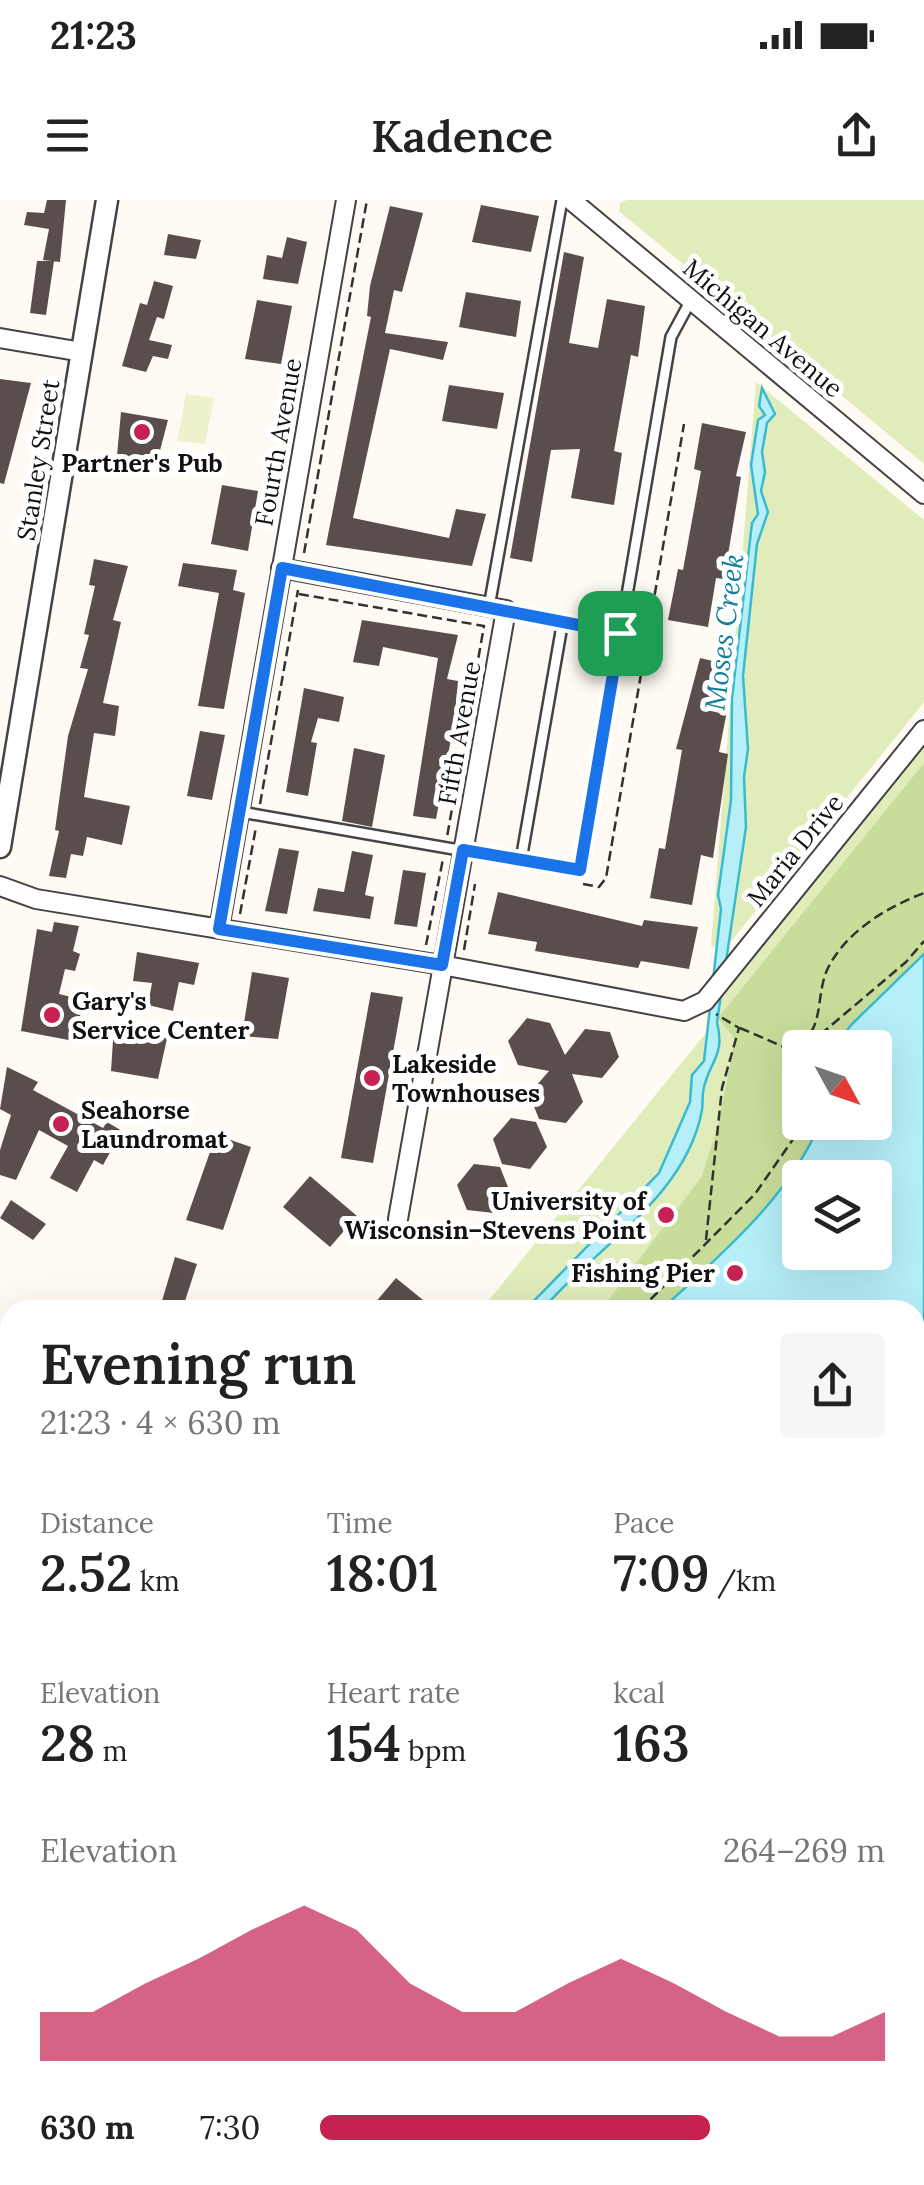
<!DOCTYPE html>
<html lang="en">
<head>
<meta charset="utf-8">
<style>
  :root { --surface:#fff; --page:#f6f6f6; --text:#222; --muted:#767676; --accent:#c62251 }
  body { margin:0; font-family:Lora,serif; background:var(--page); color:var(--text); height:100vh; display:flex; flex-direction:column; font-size:38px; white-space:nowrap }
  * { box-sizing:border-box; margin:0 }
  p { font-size:32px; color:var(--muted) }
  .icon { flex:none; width:55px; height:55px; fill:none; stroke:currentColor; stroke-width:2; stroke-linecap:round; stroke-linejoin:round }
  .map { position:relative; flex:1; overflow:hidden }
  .panel { position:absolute; left:0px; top:1100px; width:925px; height:885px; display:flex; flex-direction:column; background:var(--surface); border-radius:30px 30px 0 0; box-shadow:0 10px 40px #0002 }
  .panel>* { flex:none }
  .needle { width:65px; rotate:130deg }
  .fabs { position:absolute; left:782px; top:830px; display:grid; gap:20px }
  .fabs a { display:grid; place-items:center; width:110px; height:110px; border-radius:10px; background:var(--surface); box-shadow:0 10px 40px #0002; font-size:50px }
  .pin { position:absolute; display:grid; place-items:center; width:85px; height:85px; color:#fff; margin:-42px; border-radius:20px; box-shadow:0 5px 15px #0006 }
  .round { display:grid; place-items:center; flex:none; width:105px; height:105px; border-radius:10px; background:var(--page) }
  .head { display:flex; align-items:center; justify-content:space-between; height:170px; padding:0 40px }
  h1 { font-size:55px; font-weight:600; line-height:75px }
  .metrics { display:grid; grid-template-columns:repeat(3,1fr); gap:15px; height:170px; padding:10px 40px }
  .metrics div { display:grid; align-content:center }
  .metrics b { font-size:50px; font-weight:600 }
  .metrics small { font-size:28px; font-weight:400 }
  .metrics p { font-size:28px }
  .chart { height:280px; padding:20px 40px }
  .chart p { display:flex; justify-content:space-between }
  .chart svg { width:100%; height:180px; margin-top:10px; fill:var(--accent); opacity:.7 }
  ul { padding:0 40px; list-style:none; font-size:32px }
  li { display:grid; grid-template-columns:160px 120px 1fr; align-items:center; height:75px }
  li i { height:25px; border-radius:12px; background:var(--accent) }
  .status { display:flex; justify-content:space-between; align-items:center; height:70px; padding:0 50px; background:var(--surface); direction:ltr }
  .status svg { height:28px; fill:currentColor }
  header { display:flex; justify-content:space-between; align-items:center; height:130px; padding:0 40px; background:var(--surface); font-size:45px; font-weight:600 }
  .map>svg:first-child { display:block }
  .green { fill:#e0ecba; fill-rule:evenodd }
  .forest { fill:#c8dd99 }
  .pitch { fill:#eef3cd }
  .water { fill:#b6eff8; stroke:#3abad2; stroke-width:2.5; fill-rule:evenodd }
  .building { fill:#594e4c }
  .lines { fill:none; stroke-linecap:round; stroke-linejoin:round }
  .service-casing { stroke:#434343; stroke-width:14 }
  .minor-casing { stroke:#434343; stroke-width:22 }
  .tertiary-casing { stroke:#434343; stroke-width:25 }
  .path { stroke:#323232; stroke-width:2.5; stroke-dasharray:10 5; stroke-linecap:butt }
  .service { stroke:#fff; stroke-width:9 }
  .minor { stroke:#fff; stroke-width:18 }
  .tertiary { stroke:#fff; stroke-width:20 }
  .route-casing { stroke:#fff; stroke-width:20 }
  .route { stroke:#1a73e8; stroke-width:12 }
  .poi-dot { fill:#c62251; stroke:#fff; stroke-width:4 }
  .labels { text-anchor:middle; stroke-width:10; stroke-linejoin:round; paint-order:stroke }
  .street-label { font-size:25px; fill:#101010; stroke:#fff }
  .poi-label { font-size:25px; font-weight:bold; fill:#101010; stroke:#fff; text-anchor:start }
  .water-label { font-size:28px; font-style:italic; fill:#137f99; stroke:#fff }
</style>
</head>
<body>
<div class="status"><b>21:23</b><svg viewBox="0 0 49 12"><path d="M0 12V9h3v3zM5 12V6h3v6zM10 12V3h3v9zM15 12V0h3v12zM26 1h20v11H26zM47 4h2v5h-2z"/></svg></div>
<header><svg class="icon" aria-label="menu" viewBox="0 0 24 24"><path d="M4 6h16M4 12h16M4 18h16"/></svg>Kadence<svg class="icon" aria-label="share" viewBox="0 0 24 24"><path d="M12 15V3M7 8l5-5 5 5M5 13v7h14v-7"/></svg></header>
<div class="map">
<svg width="924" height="1985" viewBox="0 0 924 1985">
  <rect width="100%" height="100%" fill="#fffaf3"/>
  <!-- green -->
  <path class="green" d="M627,0H924V264L619,11L620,3Z
    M756,182L924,320V502L724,750L711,746Z
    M924,530V1985H698L696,1975H915V1110H481L718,818L705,801ZM800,848H875V922H800ZM800,978H875V1052H800Z
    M0,1891L10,1900V1975H46L47,1985H0Z"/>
  <!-- forest -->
  <path class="forest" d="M924,563V754L851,825L835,847L800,848V922L820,923C789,998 720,1056 661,1110H601L702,976L718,926L735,839L718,818Z
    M915,1603L924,1611V1823L915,1814Z"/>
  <!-- pitch -->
  <path class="pitch" d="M186,194L214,198L205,244L177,241Z"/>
  <!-- water -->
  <path class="water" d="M762,188L775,214L767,223L762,252L765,272L761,291L768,312L757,344L743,476L748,549L744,577L746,627L717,822C725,856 711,859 704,887C702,895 703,902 702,910C686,998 595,1047 542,1110H525L659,973L690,902L692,875L704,861L721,709L718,695L731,600L732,498L752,323L758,314L751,265L758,220L765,215L759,206Z
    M924,754V1154L915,1166V1110H661C719,1056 789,998 820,923L875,922V848L835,847L851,825ZM800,978H875V1052H800Z
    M915,1250L924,1253V1611L915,1603Z"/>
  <!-- building -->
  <path class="building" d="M47,0H66L60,62L43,60L49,29L24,25L27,12L44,13Z
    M481,5L539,16L531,52L472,42Z
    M390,6L423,13L402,92L394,90L385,133L448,142L443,160L390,149L353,318L449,338L456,309L486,314L472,366L326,345L371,117L367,116L370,86Z
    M168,34L201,40L196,59L164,55Z
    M287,37L307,42L298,84L263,79L267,55L282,58Z
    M564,52L584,57L569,143L598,148L607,99L645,106L638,157L631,155L614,251L622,253L614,305L571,298L580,249L551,250L532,362L510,358Z
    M37,61H54L46,115L30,113Z
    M154,81L173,86L164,119L157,117L149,140L172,145L168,159L153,156L146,172L122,166L140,103L147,105Z
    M466,92L521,101L516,137L459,127Z
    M257,100L292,106L281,164L245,159Z
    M0,179L31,183L4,284L0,283Z
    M449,185L504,193L497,229L442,221Z
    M121,212L168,220L158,258L148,256L144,272L116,266Z
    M702,223L746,232L736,276L741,277L724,379L716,378L708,427L668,420L678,369L683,370L701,271L694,269Z
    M222,285L258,291L248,351L211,344Z
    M94,359L128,366L113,420L121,422L103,503L119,506L115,536L94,533L84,597L130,606L122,645L87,637L83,656L71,654L66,678L49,676L59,631L55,630L68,536L88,469L80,468L89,435L84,434L95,386L89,385Z
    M183,363L237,370L233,390L245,393L224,509L198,506L219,393L178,386Z
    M362,420L458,435L447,479L458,481L454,523L436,619L413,616L438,458L383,447L379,466L353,462Z
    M700,458L721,463L711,502L728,506L719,552L728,554L713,658L701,655L692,705L650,698L659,648L665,649L682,550L676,549Z
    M304,488L344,497L339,522L318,518L311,542L317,543L308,596L286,592Z
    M200,531L225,535L212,600L187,596Z
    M354,548L385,555L372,627L342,621Z
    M279,648L299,651L287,714L265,711Z
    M352,651L373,655L365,695L374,697L370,719L313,711L318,688L344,692Z
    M403,670L426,673L417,727L394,724Z
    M498,692L642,726L644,720L698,727L689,769L641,761L638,768L535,751L537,742L488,734Z
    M54,722L79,726L73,751L80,754L75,771L65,769L59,794L84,800L74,841L21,831L37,729L52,732Z
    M137,752L199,763L194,785L179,782L173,811L148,805L152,783L133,781Z
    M252,772L289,778L278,839L242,836Z
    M371,792L403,797L373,963L341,958Z
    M527,818L550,823L565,855L585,829L610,832L619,857L602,878L572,874L583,902L566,923L539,919L529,894L549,871L518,865L508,841Z
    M114,825L168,834L158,879L111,871Z
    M7,867L38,882L33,890L103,928L107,922L122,931L103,965L94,960L77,992L50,978L68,946L39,930L16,980L0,975V950L11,915L0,909Z
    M511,918L536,922L547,947L530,969L502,964L493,939Z
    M216,935L251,947L223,1030L186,1020Z
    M474,964L500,967L510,992L494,1013L467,1010L457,985Z
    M310,976L357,1016L330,1047L283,1007Z
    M11,1000L46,1024L33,1040L0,1018Z
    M175,1057L197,1064L183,1107L162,1101Z
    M396,1078L423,1100L415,1110H369Z"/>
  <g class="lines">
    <defs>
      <path id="service" d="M489,407L562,0
        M506,410L620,433
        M241,612L580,671L671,137L691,100
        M521,660L563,420"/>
      <path id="minor" d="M571,0L924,294
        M0,138L82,152
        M281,368L506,410L398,1019
        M0,686L36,699L442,765L684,811L705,801L924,530
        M219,729L346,0
        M0,1880L10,1888
        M55,1975L56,1985
        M113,1975L125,1985
        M162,1985L171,1975
        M459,1985L462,1975
        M485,1985L488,1975"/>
      <path id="tertiary" d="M0,647L107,0"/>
    </defs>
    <!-- service casing -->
    <use href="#service" class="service-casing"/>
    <!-- minor casing -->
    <use href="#minor" class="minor-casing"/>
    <!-- tertiary casing -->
    <use href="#tertiary" class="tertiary-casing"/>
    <!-- path -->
    <path class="path" d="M304,353L367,0
      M299,394L484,426L447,637
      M260,604L298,390
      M583,684L599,687L606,678L684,224
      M240,714L256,627
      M426,745L443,659
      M464,750L475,684
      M740,828L800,854
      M814,848L821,834L906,762L924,741
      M788,850C827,835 814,801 827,770C845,732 887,707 924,693
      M706,1040L722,888L739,828L716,814
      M640,1110L755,994L805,922
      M915,1638L924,1643
      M830,1975L838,1985"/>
    <!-- service -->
    <use href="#service" class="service"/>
    <!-- minor -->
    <use href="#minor" class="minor"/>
    <!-- tertiary -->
    <use href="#tertiary" class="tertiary"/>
  </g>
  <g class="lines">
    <defs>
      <path id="route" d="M282,368L620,433L580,670L463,650L442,765L219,729Z"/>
    </defs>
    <!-- route casing -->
    <use href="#route" class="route-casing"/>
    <!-- route -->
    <use href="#route" class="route"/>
  </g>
  <!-- markers -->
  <g class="poi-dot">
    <circle cx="142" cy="232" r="10"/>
    <circle cx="52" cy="815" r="10"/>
    <circle cx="372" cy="878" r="10"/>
    <circle cx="61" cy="924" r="10"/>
    <circle cx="666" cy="1015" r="10"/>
    <circle cx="735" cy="1073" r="10"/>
  </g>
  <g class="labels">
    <!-- street labels -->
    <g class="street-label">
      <text transform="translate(763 128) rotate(40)" y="9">Michigan Avenue</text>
      <text transform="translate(278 242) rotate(-80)" y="9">Fourth Avenue</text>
      <text transform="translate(38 260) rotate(-81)" y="9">Stanley Street</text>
      <text transform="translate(459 533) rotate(-80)" y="9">Fifth Avenue</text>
      <text transform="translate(795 650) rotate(-51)" y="9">Maria Drive</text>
    </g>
    <!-- poi labels -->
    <g class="poi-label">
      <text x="142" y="272" text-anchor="middle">Partner's Pub</text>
      <text x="72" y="810">Gary's<tspan x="72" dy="29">Service Center</tspan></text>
      <text x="392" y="873">Lakeside<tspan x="392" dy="29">Townhouses</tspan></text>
      <text x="81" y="919">Seahorse<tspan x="81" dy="29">Laundromat</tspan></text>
      <text x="646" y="1010" text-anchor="end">University of<tspan x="646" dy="29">Wisconsin–Stevens Point</tspan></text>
      <text x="715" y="1082" text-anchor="end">Fishing Pier</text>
    </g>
    <!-- water labels -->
    <g class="water-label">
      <text transform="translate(724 432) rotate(-83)" y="10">Moses Creek</text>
    </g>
  </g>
</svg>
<div class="fabs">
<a><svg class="needle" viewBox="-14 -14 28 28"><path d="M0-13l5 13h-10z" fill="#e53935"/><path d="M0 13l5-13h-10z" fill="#767676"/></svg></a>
<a><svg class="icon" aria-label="layers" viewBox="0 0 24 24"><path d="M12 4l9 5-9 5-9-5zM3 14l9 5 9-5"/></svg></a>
</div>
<div class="pin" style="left:620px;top:433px;background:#1e9e55"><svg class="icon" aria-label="arrive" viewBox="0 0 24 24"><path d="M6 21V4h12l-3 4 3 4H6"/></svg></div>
<section class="panel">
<div class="head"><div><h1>Evening run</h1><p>21:23 · 4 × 630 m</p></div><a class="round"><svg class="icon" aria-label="share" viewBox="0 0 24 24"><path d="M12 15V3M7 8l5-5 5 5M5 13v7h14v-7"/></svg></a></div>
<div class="metrics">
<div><p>Distance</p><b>2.52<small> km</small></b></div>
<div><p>Time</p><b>18:01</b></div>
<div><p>Pace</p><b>7:09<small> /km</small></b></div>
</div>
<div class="metrics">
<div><p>Elevation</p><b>28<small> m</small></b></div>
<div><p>Heart rate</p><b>154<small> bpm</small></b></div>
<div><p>kcal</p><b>163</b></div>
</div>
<div class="chart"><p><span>Elevation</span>264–269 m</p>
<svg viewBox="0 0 160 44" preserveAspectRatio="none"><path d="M0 44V32L10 32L20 25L30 19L40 12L50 6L60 12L70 25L80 32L90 32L100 25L110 19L120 25L130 32L140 38L150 38L160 32V44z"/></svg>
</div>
<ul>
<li><b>630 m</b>7:30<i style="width:69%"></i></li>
</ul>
</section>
</div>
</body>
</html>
